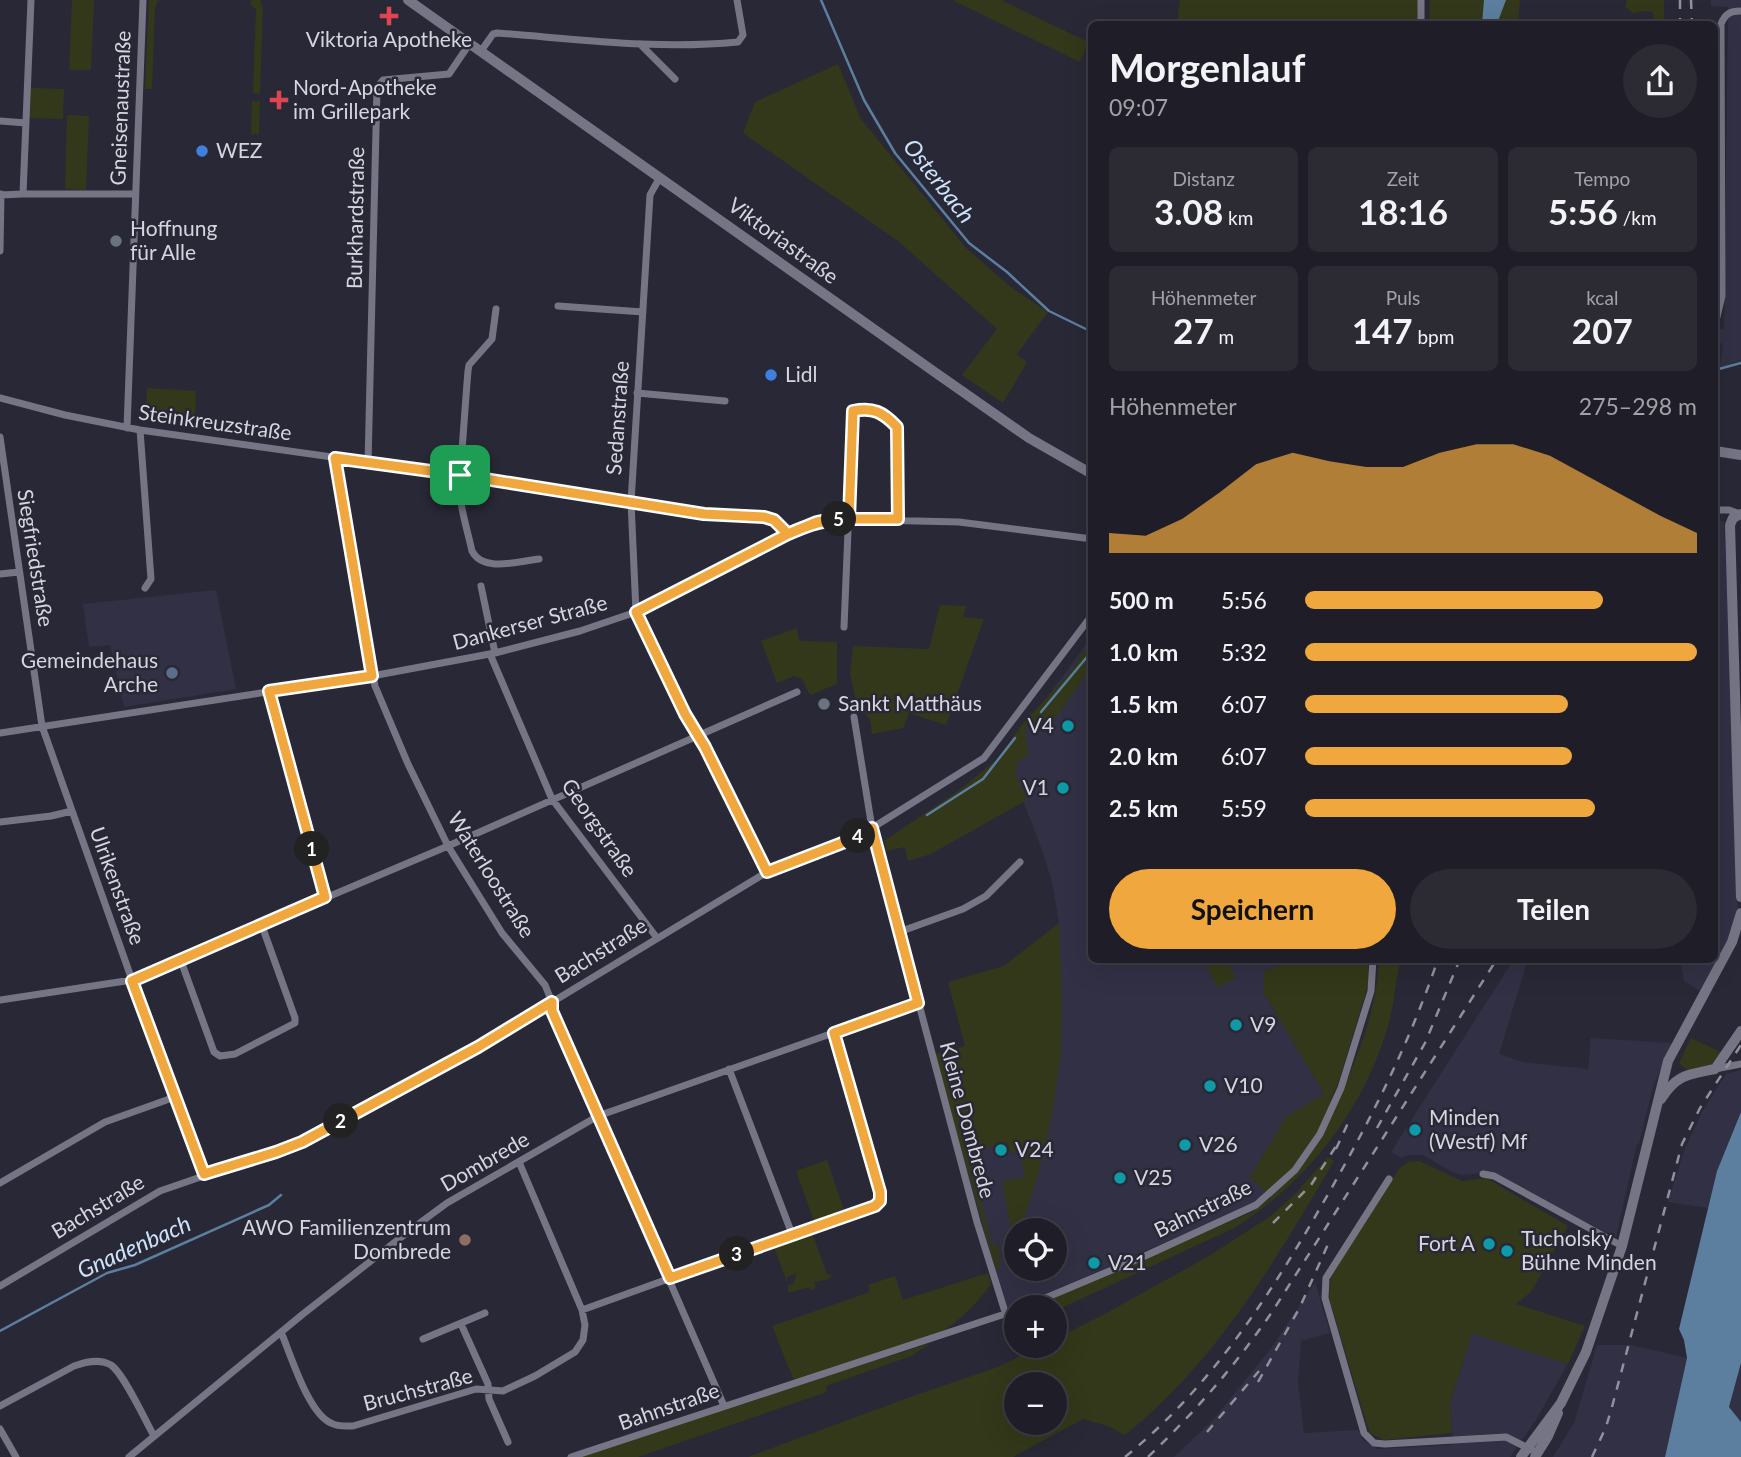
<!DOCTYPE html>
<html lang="de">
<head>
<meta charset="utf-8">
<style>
  :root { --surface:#1f1e28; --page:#2c2b34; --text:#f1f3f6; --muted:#a1a2a8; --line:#3c3c45; --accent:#efa73e }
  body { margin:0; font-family:Lato,sans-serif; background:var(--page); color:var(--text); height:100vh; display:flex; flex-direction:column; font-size:26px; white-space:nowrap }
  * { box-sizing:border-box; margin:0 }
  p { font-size:23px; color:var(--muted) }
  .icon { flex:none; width:38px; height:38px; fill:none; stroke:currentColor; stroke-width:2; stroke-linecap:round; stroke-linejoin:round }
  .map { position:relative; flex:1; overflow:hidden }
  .side { position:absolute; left:1088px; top:21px; width:630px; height:942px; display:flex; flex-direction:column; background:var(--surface); border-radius:10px; box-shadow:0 7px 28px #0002,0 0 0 2px var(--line) }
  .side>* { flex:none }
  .fabs { position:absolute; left:1004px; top:1218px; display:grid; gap:14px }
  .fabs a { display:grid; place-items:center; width:63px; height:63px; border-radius:50%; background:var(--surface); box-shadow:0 7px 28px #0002,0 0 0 2px var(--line); font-size:35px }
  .pin { position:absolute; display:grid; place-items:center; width:60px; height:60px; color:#fff; margin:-30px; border-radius:14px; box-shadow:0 4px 10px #0006 }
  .km { position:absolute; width:35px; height:35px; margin:-18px; border-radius:50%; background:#222; color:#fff; font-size:19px; line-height:35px; text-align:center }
  .round { display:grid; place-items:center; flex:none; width:74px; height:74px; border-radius:37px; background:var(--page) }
  .summary { display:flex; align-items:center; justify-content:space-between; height:119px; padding:0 21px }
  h1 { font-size:38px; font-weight:700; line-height:52px }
  .figures { display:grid; grid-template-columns:repeat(3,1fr); gap:10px; height:119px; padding:7px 21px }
  .figures div { display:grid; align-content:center; border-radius:10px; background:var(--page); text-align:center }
  .figures b { font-size:35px; font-weight:700 }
  .figures small { font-size:19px; font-weight:400 }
  .figures p { font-size:19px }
  .chart { height:196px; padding:14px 21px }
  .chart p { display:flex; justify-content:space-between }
  .chart svg { width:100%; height:126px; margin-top:7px; fill:var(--accent); opacity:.7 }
  .primary-button { display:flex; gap:14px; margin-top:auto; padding:14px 21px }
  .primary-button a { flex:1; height:80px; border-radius:42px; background:var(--accent); color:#111; font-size:28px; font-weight:700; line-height:80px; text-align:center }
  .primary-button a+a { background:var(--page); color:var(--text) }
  ul { padding:0 21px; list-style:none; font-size:23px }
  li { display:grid; grid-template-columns:112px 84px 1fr; align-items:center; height:52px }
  li i { height:18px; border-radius:9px; background:var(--accent) }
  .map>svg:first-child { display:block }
  .built { fill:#323044; fill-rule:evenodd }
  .green { fill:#34381a; fill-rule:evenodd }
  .water { fill:#5c7e9f }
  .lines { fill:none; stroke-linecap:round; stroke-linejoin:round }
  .stream { stroke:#5c7e9f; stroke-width:2.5 }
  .street { stroke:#767586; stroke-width:7 }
  .secondary { stroke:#767586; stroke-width:10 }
  .rail { stroke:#91909b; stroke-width:2.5; stroke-dasharray:9 9; stroke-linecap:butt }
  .route-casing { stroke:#fff; stroke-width:14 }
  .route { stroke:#efa73e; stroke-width:9 }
  .health-dot { fill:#e0444e; stroke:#292836; stroke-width:2.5 }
  .shop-dot { fill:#3f7fe0; stroke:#292836; stroke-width:2.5 }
  .worship-dot { fill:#6b7280; stroke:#292836; stroke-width:2.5 }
  .service-dot { fill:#5c6f8a; stroke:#292836; stroke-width:2.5 }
  .culture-dot { fill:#0f9aa8; stroke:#292836; stroke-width:2.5 }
  .education-dot { fill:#8d6e63; stroke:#292836; stroke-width:2.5 }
  .labels { text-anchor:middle; stroke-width:5; stroke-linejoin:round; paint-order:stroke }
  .poi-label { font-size:21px; fill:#d6d5df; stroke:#292836; text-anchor:start }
  .street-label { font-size:21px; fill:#d6d5df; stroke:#292836 }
  .water-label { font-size:23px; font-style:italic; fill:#cde3f9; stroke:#292836 }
</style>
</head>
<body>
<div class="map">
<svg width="1741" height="1457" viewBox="0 0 1741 1457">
  <rect width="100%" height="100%" fill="#292836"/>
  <!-- built -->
  <path class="built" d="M1711,0H1741V361L1720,367L1723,344L1716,342L1718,329H1724L1728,7L1711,6Z
    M1715,521H1724L1737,815L1738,916L1735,930L1702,992L1684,981L1680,959H1715Z
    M216,590L236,689L124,707L110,645L89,647L83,604Z
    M1092,636V959H1298L1264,971V993L1324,1094L1286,1117L1250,1177L1267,1193L1254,1204L1006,1311L955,1127L1053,1100L1058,1074L1062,1016L1059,923L1052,882L1042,850L1020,793L997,759L1030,721ZM1017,1230H1055V1269H1017Z
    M1514,959H1528L1499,1054L1522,1062L1588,1069L1591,1038L1672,1043L1653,1087L1639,1144H1637L1616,1237L1488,1172L1462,1175L1452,1172L1423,1155H1408L1401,1158L1391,1152Z
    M1741,1070V1112L1717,1171L1708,1208L1668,1202L1684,1151L1702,1112L1726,1074Z
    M1315,1282L1330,1333L1301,1341L1298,1382L1304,1433L1358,1430L1363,1440L1377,1449L1453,1445L1450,1404L1472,1332L1568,1364L1536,1420L1510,1457H1174L1212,1421L1272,1347Z
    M1597,1345H1631L1687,1358L1665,1457H1553L1574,1423Z
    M1741,1363V1422L1729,1408Z"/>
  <!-- green -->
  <path class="green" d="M72,0H94L91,70H69Z
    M149,0H160L157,2L155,8L152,89H145Z
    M251,0H260L263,7L260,94L253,93L256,9L251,5Z
    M952,0H1001L1088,42L1080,62Z
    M1180,0H1418V24H1177Z
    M1430,0H1520L1518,24H1429Z
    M1627,0H1664V24H1656L1652,12L1644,11L1633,13L1625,7Z
    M838,64L861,119L966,248L1012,288L1048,312L1017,354L1027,362L1003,403L962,375L997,329L898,241L743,133L755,102Z
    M31,88L64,89L63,119L30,118Z
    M252,101H260L259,134H251Z
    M67,115L89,116L86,190L65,189Z
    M147,388L196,391L195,418L146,415Z
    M940,605L966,606L963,617L984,619L946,725L909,713L903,728L872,734L870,719L863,711L858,712L850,673L853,646L929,649Z
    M797,628L799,641L837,642V684L810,695L802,679L794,676L777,683L761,641Z
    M1092,639V666L1045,733L1031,721L1025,728L1028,756L1016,762L1019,769L1014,771L1027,800L931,854L908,861L905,847L886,851L884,841L961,789L997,759L1024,722L1069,674Z
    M1059,923C1061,973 1065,1024 1058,1074C1052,1127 1038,1180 1020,1230H1017V1238L1009,1255L1007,1243L1013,1238L1002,1182L1025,1177L1020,1151L1010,1153L1007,1142L970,1152L992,1246L998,1244L1000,1267L996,1269L934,1054L965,1046L948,982L1004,966Z
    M1203,959H1227L1236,978L1217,987Z
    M1298,959H1368L1369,982L1338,1084L1330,1101L1335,1106C1356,1063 1378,1007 1379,959H1401C1395,980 1395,1002 1389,1022C1366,1107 1308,1182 1234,1228L1055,1311V1307H1033L1252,1212L1271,1198L1250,1177L1286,1117L1324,1094L1264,993V971Z
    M1691,1038L1721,1052L1712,1064L1687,1070L1679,1063Z
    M1328,1157L1334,1161C1276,1260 1216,1362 1125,1435L1108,1426L1083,1419L1013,1457H748L913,1396L998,1367L1041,1346H1055V1339L1103,1315L1209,1256L1272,1215L1294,1195ZM1017,1384H1055V1423H1017Z
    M827,1160L844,1210L814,1221L796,1171Z
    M1419,1161L1462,1181L1486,1178L1568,1226L1531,1292L1516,1304L1585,1326L1568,1364L1472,1333L1450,1404L1452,1433L1384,1440L1370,1433L1367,1425L1329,1298L1331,1272L1399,1169L1408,1162Z
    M812,1233L827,1274L832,1275L829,1279L814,1282L816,1288L810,1290L809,1287L788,1293V1285L793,1284L797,1273L787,1277V1282L774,1247Z
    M988,1273L991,1284C977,1303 963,1318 943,1331L794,1381L772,1326L870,1292L868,1285L895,1276L903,1300Z
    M931,1343L911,1356L826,1386L827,1392L638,1457H572Z"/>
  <!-- water -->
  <path class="water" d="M1484,0H1506L1497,24H1482Z
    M1741,1112V1363L1729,1407L1741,1422V1457H1665L1687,1358L1684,1340L1679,1329L1717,1171Z"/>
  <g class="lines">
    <!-- stream -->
    <path class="stream" d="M821,0L864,100L895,153L969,243L1007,272L1049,311L1092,332
      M1715,370L1741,363
      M1041,712L1092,651
      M927,815L983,779L1015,738
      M0,1331L107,1273L135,1265L269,1205L281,1195"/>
    <!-- street -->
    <path class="street" d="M1421,24V0
      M640,44L675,79
      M481,51L493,34L497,33C577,39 657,50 738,42L743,35L737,0
      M0,121L26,123
      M660,177L650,195L631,502L636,612L685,714L705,747L767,872
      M23,194H135
      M0,195L23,194L31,0
      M0,251L1,194
      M558,306L643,312
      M496,309L492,339L469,365L468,371C465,406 463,441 460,475C457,499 467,528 472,551C483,573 519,561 539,559
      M1715,325L1722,296L1721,24C1725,14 1730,11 1741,11
      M637,393L725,401
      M0,398L65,415L140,430L488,479L704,514L764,517L774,520L788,534
      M127,428L143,0
      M140,430L151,579L145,588
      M0,437L42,726L132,980L204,1174
      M335,458L375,686L408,764L448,846L502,933L545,985L552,1002V1011L724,1406
      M368,464L377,87L383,80L449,74L470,43
      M1715,510H1729L1740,514
      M0,574L19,572
      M481,586L495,653
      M844,627L853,411C873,407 883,412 897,427L898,519
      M490,654L552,799L657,938
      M269,691L325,897
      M854,717L872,828L977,1222L1006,1315
      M0,733L372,676L495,653L580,631L636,612L788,534L831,519L959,522L1092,539
      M0,822L51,816L72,811
      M899,932L963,909L986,896L1020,862
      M181,961L214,1052L220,1056L235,1054L295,1023V1018L262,926
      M0,1000L132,980L448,846L797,692
      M729,1069L792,1234
      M1715,1069L1741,1064
      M1483,1174L1494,1176L1622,1246
      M1389,1179L1326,1278L1325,1298L1364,1433L1374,1443L1385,1444L1506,1437L1532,1450
      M0,1183L105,1122L175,1097
      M0,1286L160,1191L302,1142L478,1047L767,872L850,840L872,828L984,758L1092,615
      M1024,1307L1145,1256L1256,1205L1295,1170L1320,1134L1341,1088L1371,991L1373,959
      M582,1310L879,1203L880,1192L834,1033
      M461,1324L488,1384L489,1399L508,1442
      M281,1332C291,1355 308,1413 331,1423C338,1427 345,1426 353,1426L476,1389L503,1391L535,1376L575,1352L583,1340L585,1325L582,1310L519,1162
      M423,1339L485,1313
      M0,1406L74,1366C85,1362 99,1358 111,1365C124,1374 145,1420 154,1436
      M0,1429L16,1457
      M129,1457L303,1314L413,1228L447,1203L598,1116L918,1003
      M571,1457L1017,1310"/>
    <!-- secondary -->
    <path class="secondary" d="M408,0L936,373L1029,438L1092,474
      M1715,451L1741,455
      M1741,514L1733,518L1730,525L1741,897
      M1661,1099C1677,1074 1687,1075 1715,1069L1741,1031
      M1521,1457L1561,1403L1586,1352L1622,1246L1668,1061L1732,942L1741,913
      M1535,1457L1548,1436L1558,1413"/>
    <!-- rail -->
    <path class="rail" d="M1680,0V24
      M1691,0L1692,24
      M1377,1128L1425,1043L1460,959
      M1336,1149L1348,1123
      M1273,1223L1311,1185L1340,1140
      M1258,1382L1300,1307L1329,1242
      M1207,1432L1259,1371
      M1125,1457C1210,1388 1269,1297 1323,1203C1368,1125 1409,1045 1438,959
      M1148,1457C1196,1411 1234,1367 1272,1312L1497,959
      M1592,1457L1606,1427L1612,1407L1682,1144L1700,1108L1741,1045"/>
  </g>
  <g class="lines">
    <defs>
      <path id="route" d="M460,475L335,458L372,676L269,691L325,897L132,981L204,1174L276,1152L302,1142L478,1047L552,1002V1011L670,1278L875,1206L880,1201V1192L834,1033L918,1003L872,828L850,840L767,872L705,747L685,714L636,612L788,534L817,522L831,519H898L897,427C883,412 873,407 853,411L849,519C826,519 808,525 788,534L774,520L764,517L704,514L460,475"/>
    </defs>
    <!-- route casing -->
    <use href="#route" class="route-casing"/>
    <!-- route -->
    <use href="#route" class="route"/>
  </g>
  <!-- markers -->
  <g class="health-dot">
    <path d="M385.5 5.5h7v7h7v7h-7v7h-7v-7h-7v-7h7z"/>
    <path d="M275.5 89.5h7v7h7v7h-7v7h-7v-7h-7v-7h7z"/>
  </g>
  <g class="shop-dot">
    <circle cx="202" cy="151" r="7"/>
    <circle cx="771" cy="375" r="7"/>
  </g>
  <g class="worship-dot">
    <circle cx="116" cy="241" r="7"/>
    <circle cx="824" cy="704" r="7"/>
  </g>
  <circle class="service-dot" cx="172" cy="673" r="7"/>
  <g class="culture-dot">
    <circle cx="1068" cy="726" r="7"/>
    <circle cx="1063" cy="788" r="7"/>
    <circle cx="1236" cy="1025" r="7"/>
    <circle cx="1210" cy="1086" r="7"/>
    <circle cx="1415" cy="1130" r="7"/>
    <circle cx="1185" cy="1145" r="7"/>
    <circle cx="1001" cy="1150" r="7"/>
    <circle cx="1120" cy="1178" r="7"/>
    <circle cx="1489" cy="1244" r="7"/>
    <circle cx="1507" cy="1251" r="7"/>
    <circle cx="1094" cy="1263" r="7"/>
  </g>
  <circle class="education-dot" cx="465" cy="1240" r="7"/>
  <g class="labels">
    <!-- poi labels -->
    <g class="poi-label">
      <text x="389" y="47" text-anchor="middle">Viktoria Apotheke</text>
      <text x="293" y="95">Nord-Apotheke<tspan x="293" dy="24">im Grillepark</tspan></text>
      <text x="216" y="158">WEZ</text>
      <text x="130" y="236">Hoffnung<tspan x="130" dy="24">für Alle</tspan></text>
      <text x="785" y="382">Lidl</text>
      <text x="158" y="668" text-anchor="end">Gemeindehaus<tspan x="158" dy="24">Arche</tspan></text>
      <text x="838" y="711">Sankt Matthäus</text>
      <text x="1054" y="733" text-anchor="end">V4</text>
      <text x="1049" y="795" text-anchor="end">V1</text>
      <text x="1250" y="1032">V9</text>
      <text x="1224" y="1093">V10</text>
      <text x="1429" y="1125">Minden<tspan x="1429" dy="24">(Westf) Mf</tspan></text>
      <text x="1199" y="1152">V26</text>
      <text x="1015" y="1157">V24</text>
      <text x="1134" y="1185">V25</text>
      <text x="451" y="1235" text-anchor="end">AWO Familienzentrum<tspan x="451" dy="24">Dombrede</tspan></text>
      <text x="1521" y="1246">Tucholsky<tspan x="1521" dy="24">Bühne Minden</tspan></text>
      <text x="1475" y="1251" text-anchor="end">Fort A</text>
      <text x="1108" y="1270">V21</text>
    </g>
    <!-- street labels -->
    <g class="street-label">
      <text transform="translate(121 108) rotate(-88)" y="7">Gneisenaustraße</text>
      <text transform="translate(356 218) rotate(-89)" y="7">Burkhardstraße</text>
      <text transform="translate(783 241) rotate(36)" y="7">Viktoriastraße</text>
      <text transform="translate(618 418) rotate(-86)" y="7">Sedanstraße</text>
      <text transform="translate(215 423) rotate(8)" y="7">Steinkreuzstraße</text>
      <text transform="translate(35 558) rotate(81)" y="7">Siegfriedstraße</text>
      <text transform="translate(530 623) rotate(-15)" y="7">Dankerser Straße</text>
      <text transform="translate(599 828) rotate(55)" y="7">Georgstraße</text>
      <text transform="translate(491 875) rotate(58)" y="7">Waterloostraße</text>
      <text transform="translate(117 886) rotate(70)" y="7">Ulrikenstraße</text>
      <text transform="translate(601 951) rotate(-32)" y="7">Bachstraße</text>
      <text transform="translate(967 1120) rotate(75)" y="7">Kleine Dombrede</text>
      <text transform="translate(485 1162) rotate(-30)" y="7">Dombrede</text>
      <text transform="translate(98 1207) rotate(-31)" y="7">Bachstraße</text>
      <text transform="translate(1203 1209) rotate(-26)" y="7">Bahnstraße</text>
      <text transform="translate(418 1390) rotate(-15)" y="7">Bruchstraße</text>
      <text transform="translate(669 1407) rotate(-19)" y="7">Bahnstraße</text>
    </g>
    <!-- water labels -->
    <g class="water-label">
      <text transform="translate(939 181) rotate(52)" y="8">Osterbach</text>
      <text transform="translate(134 1247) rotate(-24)" y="8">Gnadenbach</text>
    </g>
  </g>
</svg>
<div class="fabs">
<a><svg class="icon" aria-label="locate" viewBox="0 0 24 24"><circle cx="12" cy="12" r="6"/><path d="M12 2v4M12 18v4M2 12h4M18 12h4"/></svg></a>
<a>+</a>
<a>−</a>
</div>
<div class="pin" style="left:460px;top:475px;background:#1e9e55"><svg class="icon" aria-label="arrive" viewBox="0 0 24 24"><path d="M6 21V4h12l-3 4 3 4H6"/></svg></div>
<b class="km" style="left:312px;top:849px">1</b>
<b class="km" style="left:341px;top:1121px">2</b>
<b class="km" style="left:737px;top:1254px">3</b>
<b class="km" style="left:858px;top:836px">4</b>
<b class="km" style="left:839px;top:519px">5</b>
<section class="side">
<div class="summary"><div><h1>Morgenlauf</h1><p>09:07</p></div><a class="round"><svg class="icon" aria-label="share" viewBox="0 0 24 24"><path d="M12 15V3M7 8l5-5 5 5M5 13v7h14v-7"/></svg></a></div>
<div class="figures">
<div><p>Distanz</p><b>3.08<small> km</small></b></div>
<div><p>Zeit</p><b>18:16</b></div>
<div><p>Tempo</p><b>5:56<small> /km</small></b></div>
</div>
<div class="figures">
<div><p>Höhenmeter</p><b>27<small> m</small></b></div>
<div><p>Puls</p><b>147<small> bpm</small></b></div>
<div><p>kcal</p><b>207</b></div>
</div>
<div class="chart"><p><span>Höhenmeter</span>275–298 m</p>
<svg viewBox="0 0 160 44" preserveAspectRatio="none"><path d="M0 44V37L10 38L20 32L30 23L40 13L50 9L60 12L70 14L80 14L90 9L100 6L110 6L120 10L130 17L140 24L150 31L160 37V44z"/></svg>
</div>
<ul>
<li><b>500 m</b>5:56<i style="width:76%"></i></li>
<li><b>1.0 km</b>5:32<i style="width:100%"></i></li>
<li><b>1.5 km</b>6:07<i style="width:67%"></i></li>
<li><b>2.0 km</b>6:07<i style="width:68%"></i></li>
<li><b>2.5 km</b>5:59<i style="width:74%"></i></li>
</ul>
<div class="primary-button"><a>Speichern</a><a>Teilen</a></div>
</section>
</div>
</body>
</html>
